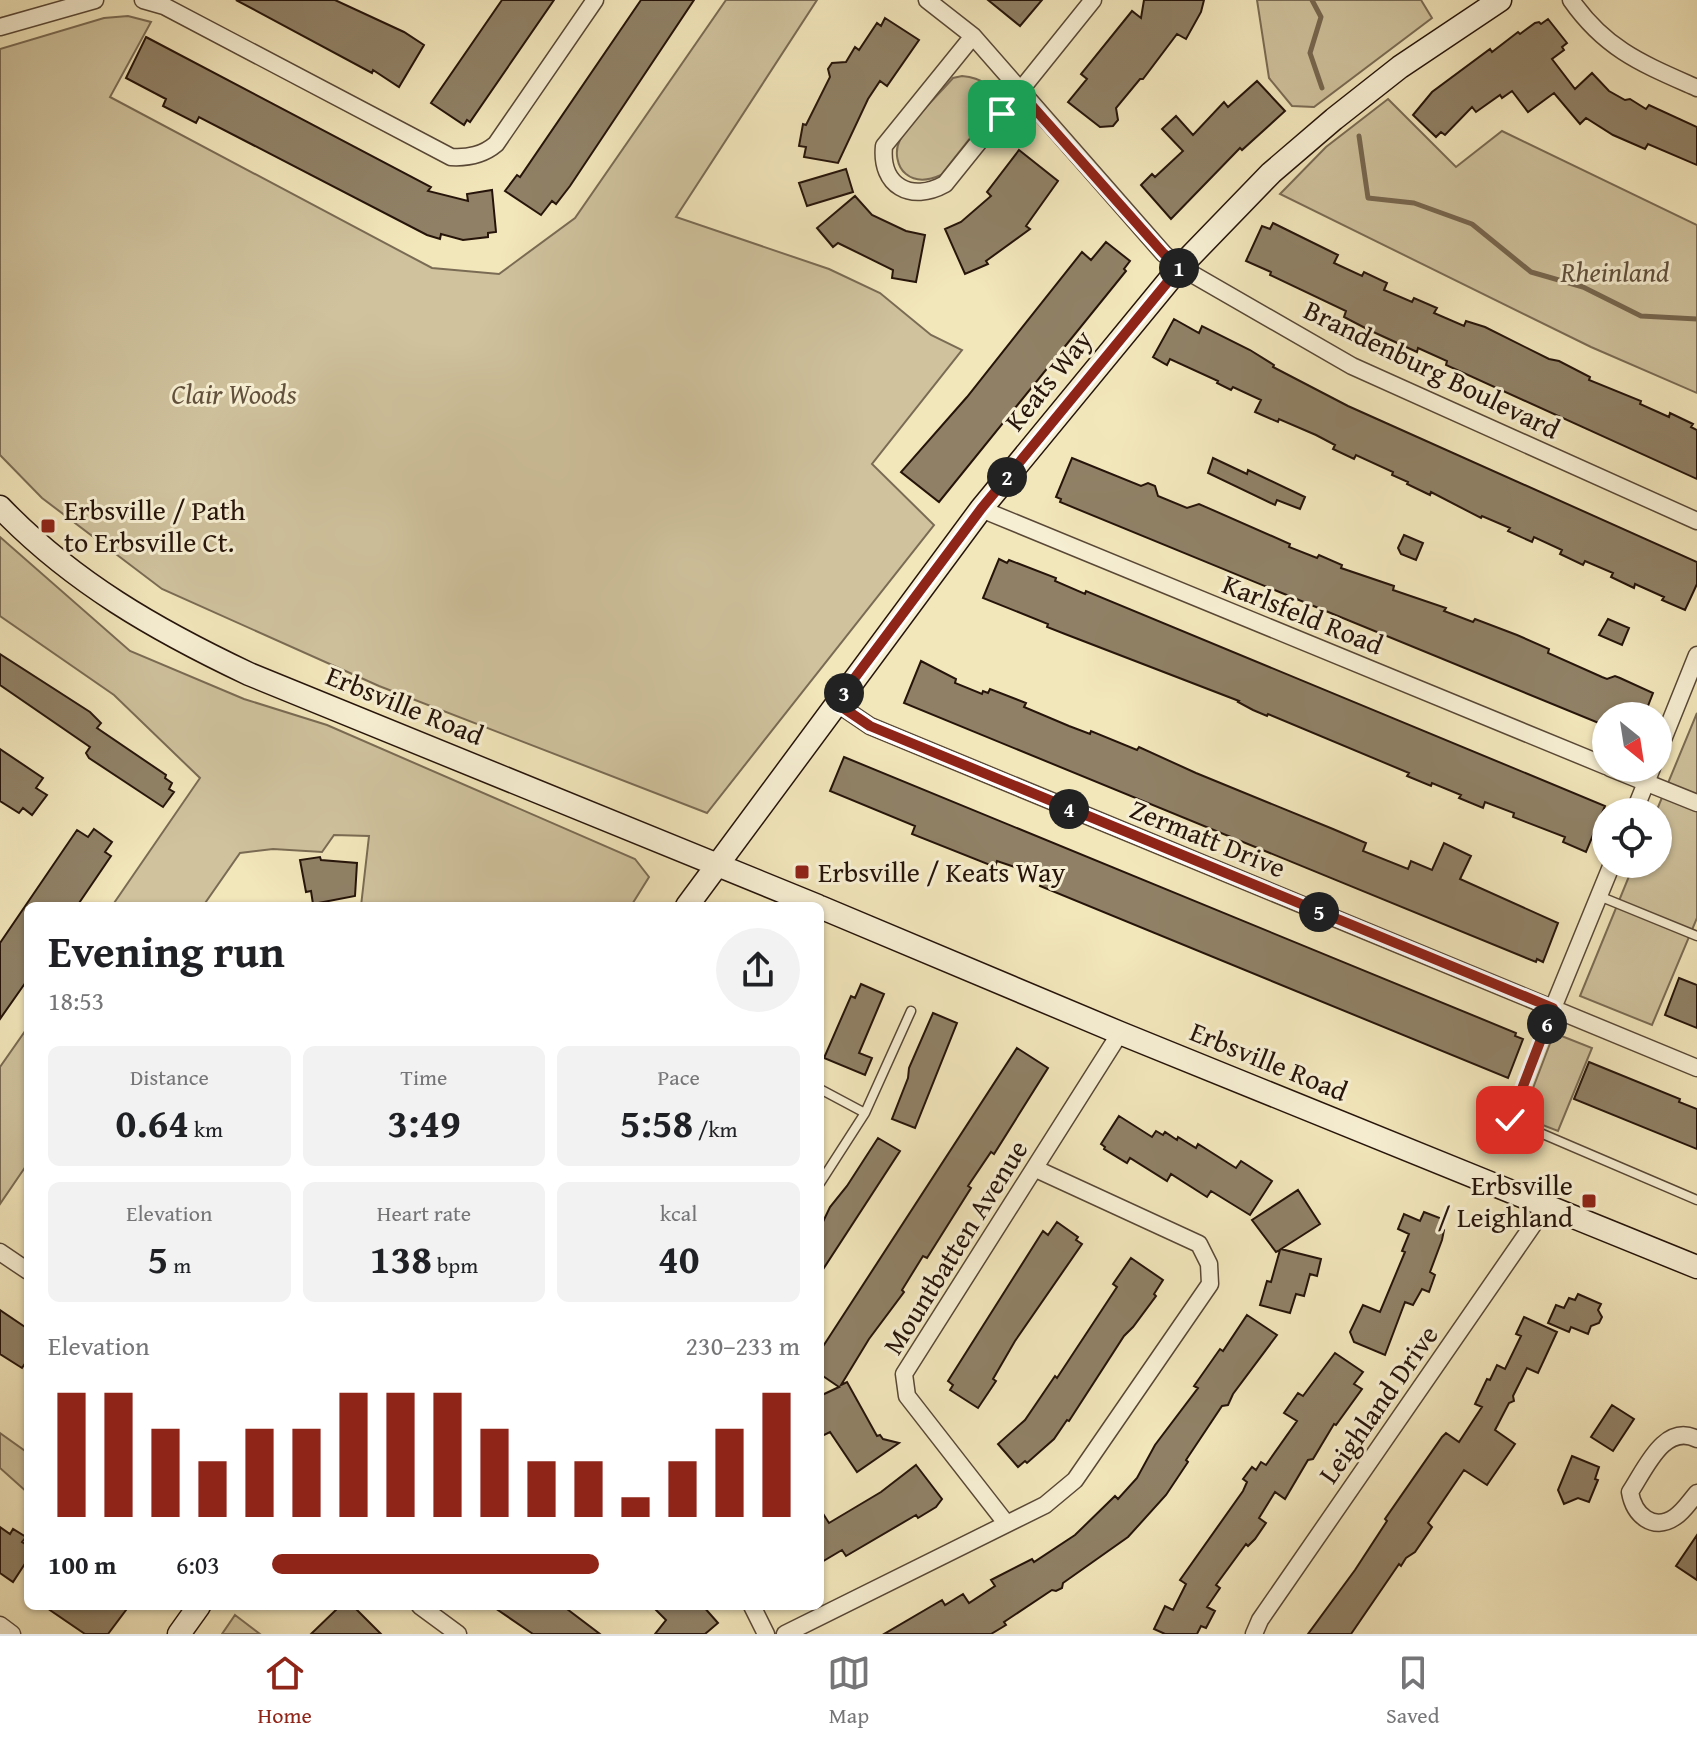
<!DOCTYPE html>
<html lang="en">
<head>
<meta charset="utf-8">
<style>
  :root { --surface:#fff; --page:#f2f2f2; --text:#202124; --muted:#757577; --line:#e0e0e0; --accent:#8f2418 }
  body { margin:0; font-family:"Gentium Book Plus",serif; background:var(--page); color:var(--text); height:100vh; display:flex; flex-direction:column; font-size:30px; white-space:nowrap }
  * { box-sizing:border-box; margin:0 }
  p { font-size:26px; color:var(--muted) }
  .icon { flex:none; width:44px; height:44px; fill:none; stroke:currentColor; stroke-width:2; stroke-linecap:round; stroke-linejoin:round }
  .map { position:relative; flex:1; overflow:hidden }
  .details { position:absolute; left:24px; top:902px; width:800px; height:708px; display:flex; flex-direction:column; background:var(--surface); border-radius:12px; box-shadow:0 2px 6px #0004 }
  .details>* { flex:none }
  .needle { width:52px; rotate:150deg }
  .buttons { position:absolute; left:1592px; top:702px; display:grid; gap:16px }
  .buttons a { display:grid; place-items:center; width:80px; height:80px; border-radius:50%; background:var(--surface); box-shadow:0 2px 6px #0004; font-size:40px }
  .pin { position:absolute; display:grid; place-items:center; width:68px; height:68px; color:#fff; margin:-34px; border-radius:16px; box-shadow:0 4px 12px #0006 }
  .km { position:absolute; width:40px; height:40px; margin:-20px; border-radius:50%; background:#222; color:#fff; font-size:22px; line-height:40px; text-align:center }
  .round { display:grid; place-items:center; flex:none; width:84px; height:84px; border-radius:42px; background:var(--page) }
  .overview { display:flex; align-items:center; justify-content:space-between; height:136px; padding:0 24px }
  h1 { font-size:44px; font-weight:600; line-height:60px }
  .stats { display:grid; grid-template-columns:repeat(3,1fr); gap:12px; height:136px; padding:8px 24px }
  .stats div { display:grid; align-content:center; border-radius:12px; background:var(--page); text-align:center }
  .stats b { font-size:40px; font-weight:600 }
  .stats small { font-size:22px; font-weight:400 }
  .stats p { font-size:22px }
  .chart { height:224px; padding:16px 24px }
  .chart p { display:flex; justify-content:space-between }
  .chart svg { width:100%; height:144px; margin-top:8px; stroke:var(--accent); stroke-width:6 }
  ul { padding:0 24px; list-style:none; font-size:26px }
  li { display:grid; grid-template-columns:128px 96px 1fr; align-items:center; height:60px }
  li i { height:20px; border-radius:10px; background:var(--accent) }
  .dock { display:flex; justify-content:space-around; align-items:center; height:112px; border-top:2px solid var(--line); background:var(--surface); font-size:22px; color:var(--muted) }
  .dock a { display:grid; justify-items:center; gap:4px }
  .dock .selected { color:var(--accent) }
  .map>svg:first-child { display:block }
  .green { fill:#cfc29d; stroke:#7a6b54; stroke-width:2 }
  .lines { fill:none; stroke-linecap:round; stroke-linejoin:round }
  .stream { stroke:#776750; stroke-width:5 }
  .building { fill:#908166; stroke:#26140a; stroke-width:2 }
  .lane-casing { stroke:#594836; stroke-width:11 }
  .street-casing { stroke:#594836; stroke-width:19 }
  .secondary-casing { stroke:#26140a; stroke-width:25 }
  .lane { stroke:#f7efd3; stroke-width:8 }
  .street { stroke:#f7efd3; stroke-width:16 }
  .secondary { stroke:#f7efd3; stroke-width:22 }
  .route-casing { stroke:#fff; stroke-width:16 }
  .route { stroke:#8f2418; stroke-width:10 }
  .poi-dot { fill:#8f2418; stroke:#f7efd3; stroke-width:3 }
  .labels { text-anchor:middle; stroke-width:6; stroke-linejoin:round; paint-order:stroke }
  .park-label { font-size:28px; font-style:italic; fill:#61513d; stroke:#f7efd3 }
  .street-label { font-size:28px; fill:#26140a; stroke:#f7efd3 }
  .poi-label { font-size:28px; fill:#26140a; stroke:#f7efd3; text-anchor:start }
</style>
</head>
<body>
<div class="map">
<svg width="1697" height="1634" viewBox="0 0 1697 1634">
  <rect width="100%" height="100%" fill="#f2e6bb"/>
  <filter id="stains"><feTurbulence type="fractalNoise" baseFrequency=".0025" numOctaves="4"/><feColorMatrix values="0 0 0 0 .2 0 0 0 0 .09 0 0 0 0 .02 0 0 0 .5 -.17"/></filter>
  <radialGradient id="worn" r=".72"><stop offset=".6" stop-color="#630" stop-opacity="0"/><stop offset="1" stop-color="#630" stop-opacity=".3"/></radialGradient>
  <!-- green -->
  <path class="green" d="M726,0H817L676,217L829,269L880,293L931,335L962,350L872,464L934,525L707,813L379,686L162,589L42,498L0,455V49L104,18L128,16L151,22L110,97L432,268L499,274L575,218Z
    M1257,0H1421L1432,18L1314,107L1292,106L1269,78Z
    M962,76C982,78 993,85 996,105L941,175C930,180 917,183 906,174C897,167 894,151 900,140C908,124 940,93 953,78Z
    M1388,99L1456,167L1502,131L1697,225V393L1591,347L1280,194L1326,147Z
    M0,537L130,651L244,699L327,725L635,859L649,877L631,906H361L369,836L334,835L322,852L273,849L240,853L203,906H112L200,778L114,695L0,616Z
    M1697,713V918L1652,1025L1580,996L1634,864H1658V812H1656Z
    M28,1027V1163L0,1204V1067Z
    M1554,1033L1592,1048L1558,1131L1522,1117Z
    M0,1433L28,1453V1493L0,1468Z
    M235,1615L260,1634H222Z"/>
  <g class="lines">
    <!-- stream -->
    <path class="stream" d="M1312,0L1321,17L1310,53L1322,88
      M1359,136L1368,198L1414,203L1472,224L1531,272L1583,287L1641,316L1697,319"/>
  </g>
  <!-- building -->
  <path class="building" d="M236,0H335L404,32L424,45L399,87L373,70L372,73Z
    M502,0H554L470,122L467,120L464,125L431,103Z
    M641,0H694L570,186L556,204L552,201L541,215L505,191L517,175L520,177Z
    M988,0H1042L1020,26Z
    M1144,0H1204L1201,12L1186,39L1177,34L1143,79H1140L1116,108L1118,120L1113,126L1100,127L1068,102L1087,79L1081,74L1132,11L1141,18Z
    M885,18L919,40L887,86L880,81L868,99L838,163L804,157L806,147L799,146L803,124L806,125L830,77L828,69L832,63L846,62L855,47L859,50L877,23L881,26Z
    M1548,19L1567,43L1562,47L1564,50L1552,59L1575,89L1592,73L1609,91L1625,100L1630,99L1646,109L1649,105L1697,127V165L1648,144L1645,149L1613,135L1586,118L1580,124L1554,93L1528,112L1512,91L1502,98L1500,95L1476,112L1472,107L1445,135L1441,132L1436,137L1413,115L1432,92L1490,49L1492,52L1518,32L1520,34L1535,23L1539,22L1541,24Z
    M146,37L431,187L428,191L468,201L467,194L492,190L496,232L488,233V237L463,240L441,234L440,239L427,235L199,117L196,123L163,106L166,99L126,78Z
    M1257,81L1285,111L1242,150L1240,148L1171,219L1141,185L1152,174L1155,177L1183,151L1162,129L1176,116L1193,135L1224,102L1228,107Z
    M1019,150L1058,181L1026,226L1030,229L986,261L988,264L965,274L945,229L961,222L991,196L987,192Z
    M846,169L853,192L807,206L799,183Z
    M855,196L872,215L906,231L925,235L916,282L892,278L893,270L838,243L833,247L817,228Z
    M1273,223L1338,255L1334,263L1362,276L1364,272L1387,283L1384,290L1412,302L1414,298L1437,308L1434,313L1464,326L1466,321L1485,327L1549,359L1559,361L1590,377L1589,380L1641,401L1640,404L1669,417L1670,413L1693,424L1691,427L1697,430V479L1446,365L1447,361L1418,348L1417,352L1369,330L1344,317L1346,311L1270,275L1271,272L1246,261L1262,226L1270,229Z
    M1106,242L1130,261L1124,269L1126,271L939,502L901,472L967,397L1082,252L1091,260Z
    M1174,319L1199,333L1202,326L1250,350L1274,365L1273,367L1348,406L1697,562V584L1685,610L1662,600L1664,597L1635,584L1634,588L1611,577L1613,573L1585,561L1583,565L1560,554L1562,550L1534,537L1532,542L1508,531L1510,528L1482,516L1481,518L1431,492L1430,495L1407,484L1408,482L1392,475L1393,472L1356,455L1354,459L1333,449L1335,445L1316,435L1279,419L1278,422L1255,412L1261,400L1233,387L1231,390L1217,383L1218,381L1170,359L1167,365L1153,357Z
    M1072,458L1141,486L1148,483L1155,486L1158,496L1187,508L1199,504L1290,544L1289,547L1317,558L1319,555L1342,565L1341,568L1394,586L1393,590L1446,608L1444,611L1473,622L1475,619L1517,635L1549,649L1548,653L1602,677L1607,679L1615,676L1620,678L1653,693L1644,716H1606V726L1060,502L1061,499L1056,497Z
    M1213,458L1247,474L1248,470L1305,497L1300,509L1277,500L1275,505L1208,473Z
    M1404,535L1423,543L1416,560L1401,554L1398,548Z
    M999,559L1007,563L1009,560L1056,578L1055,581L1085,594L1086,591L1605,806L1586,852L1563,842L1565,837L1513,817L1514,813L1485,802L1483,808L1459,798L1461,795L1432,783L1431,786L1407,776L1409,773L1268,714L1267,716L1253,710L1238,702L1239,701L1065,634L1047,627L1048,624L983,598Z
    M1608,619L1629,628L1622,645L1599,635Z
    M0,654L90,712L101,723L97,728L166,775L165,778L172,783L169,789L174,792L163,807L89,758L86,753L90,747L0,685Z
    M921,661L956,679L955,683L982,694L983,691L988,693L990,689L1026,703L1024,707L1069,726L1090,734L1091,731L1137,750L1139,747L1196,773L1333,829L1366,843L1363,851L1408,869L1411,861L1432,870L1444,843L1471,856L1460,879L1558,923L1543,962L1537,959L1536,962L904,703Z
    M0,749L43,778L36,788L47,795L32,815L23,808L19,813L0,801Z
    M844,757L1516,1033L1515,1036L1523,1039L1508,1078L1040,886L1044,877L997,861L995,867L912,834L915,826L830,791Z
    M94,829L112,842L105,852L111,856L77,906H28V979L0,1019V943L77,830L88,837Z
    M320,857L321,860L357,863L355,896L313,904L311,891L306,892L300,860Z
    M1679,978L1697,985V1028L1665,1015Z
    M861,984L884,994L859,1053L872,1058L865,1075L824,1058L851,996L855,998Z
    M933,1013L957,1023L915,1128L892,1119L908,1078L909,1068Z
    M1017,1048L1048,1068L994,1154L991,1152L968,1186L971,1188L927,1258L923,1256L902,1290L904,1292L869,1339L841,1385L847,1382L877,1436L880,1435L883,1439L899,1443L857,1472L830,1432L820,1437V1396L839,1387L820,1374V1351Z
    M1589,1062L1680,1099L1679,1102L1697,1109V1149L1574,1099Z
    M1119,1116L1152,1137L1156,1131L1163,1135L1165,1132L1177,1140L1178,1137L1196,1148L1198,1144L1236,1168L1241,1161L1272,1181L1250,1215L1211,1191L1207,1197L1171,1174L1167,1181L1130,1158L1127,1163L1104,1149L1105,1147L1101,1144Z
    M878,1138L900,1151L820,1274V1228L830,1207L847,1186Z
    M1298,1190L1320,1224L1281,1249L1321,1259L1317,1276L1310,1274L1304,1296L1296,1294L1290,1313L1260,1305L1267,1281L1271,1282L1280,1250L1276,1252L1252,1220Z
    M1424,1212L1445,1220L1442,1229L1444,1230L1442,1240L1430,1272L1435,1275L1429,1292L1422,1289L1413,1305L1405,1302L1385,1355L1354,1342L1350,1332L1363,1305L1380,1312L1405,1252L1402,1251L1409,1234L1398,1229L1404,1214L1420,1221Z
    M1057,1222L1078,1237L1076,1240L1082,1244L1015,1341L993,1379L996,1381L978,1408L950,1390L953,1385L948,1381L1043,1231L1048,1235Z
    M1131,1258L1163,1280L1154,1294L1156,1296L1133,1327L1124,1336L1069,1421L1067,1420L1054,1439L1027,1463L1025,1461L1018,1467L998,1444L1025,1420L1055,1376L1057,1378L1117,1287L1113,1284Z
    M1578,1294L1601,1304L1598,1310L1602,1317L1599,1323L1591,1326L1588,1334L1571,1327L1569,1332L1548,1323L1556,1305L1564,1308L1569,1298L1575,1300Z
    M0,1310L28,1329V1359L22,1368L0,1354Z
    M1247,1315L1277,1335L1233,1394L1228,1405L1222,1406L1186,1460L1188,1462L1166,1495L1128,1537L1063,1583L1062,1588L1056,1591L1052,1590L1004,1622L1006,1625L991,1634H884L942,1600L945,1605L963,1594L969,1603L995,1586L991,1580L1032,1559L1034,1562L1075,1535L1115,1496L1118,1499L1137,1478L1155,1445L1198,1388L1194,1386L1220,1349L1223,1351Z
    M1524,1317L1557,1332L1538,1373L1527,1368L1513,1396L1514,1401L1509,1403L1495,1430L1515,1444L1487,1485L1464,1470L1428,1523L1432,1527L1415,1552L1406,1558L1401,1566L1399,1564L1351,1634H1308L1355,1570L1387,1521L1385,1519L1442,1437L1446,1433L1459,1442L1482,1407L1475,1404L1487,1379L1490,1380L1497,1365L1505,1369L1521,1336L1516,1334Z
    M1335,1353L1363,1372L1354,1384L1362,1389L1336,1425L1334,1424L1313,1459L1308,1460L1285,1499L1275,1492L1259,1518L1266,1523L1255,1539L1248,1546L1246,1544L1216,1585L1220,1588L1207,1607L1215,1611L1206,1628L1201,1626L1197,1634H1165L1154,1629L1165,1606L1173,1610L1186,1584L1180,1580L1243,1491L1247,1482L1243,1479L1252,1467L1256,1470L1261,1462L1266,1465L1297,1421L1284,1413L1298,1393L1303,1396Z
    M1612,1405L1634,1419L1613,1451L1591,1437Z
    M1572,1456L1599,1467L1595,1479L1598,1480L1589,1502L1578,1498L1564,1504L1558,1490Z
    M916,1465L942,1499L936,1507L918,1518L916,1515L846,1556L842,1550L820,1563V1509L829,1523L881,1492Z
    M0,1527L10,1534L13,1529L26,1537L22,1542L28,1546V1559L13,1582L0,1573Z
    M1697,1535V1580L1676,1566Z
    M44,1606H129L108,1634H85Z
    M340,1606H353L381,1634H311Z
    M492,1606H563L600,1634H533Z
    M652,1606H703L718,1623L705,1634H655L666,1620Z"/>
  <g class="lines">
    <defs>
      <path id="lane" d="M1599,896L1697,936
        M1553,1009L1510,1120L1697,1200
        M820,1089L865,1113
        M820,1183L865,1113L911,1011"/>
      <path id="street" d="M143,0L164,6L451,157C469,158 483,155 496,144L595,0
        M927,0L973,36L1164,254L1180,267L1352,366L1697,521
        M1571,0C1606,50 1643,64 1697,88
        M0,27L95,0
        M973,36L884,146C880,186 911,203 945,184L1093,0
        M981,509L1606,766
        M836,703L870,726L1697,1068
        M1658,752L1697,655
        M1610,768L1697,803
        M1634,812L1652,768
        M1553,1008L1612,864
        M0,1252L28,1271
        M1697,1439C1664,1422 1645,1470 1630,1492C1634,1515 1653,1532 1675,1517C1684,1511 1690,1501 1697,1493
        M1006,1523L907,1396L904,1374L1120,1033
        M420,1606L458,1634
        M752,1606L766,1634
        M0,1625L12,1634
        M785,1634L1045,1505L1075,1480L1210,1284L1209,1264L1199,1244L1036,1169
        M1254,1634L1260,1620L1546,1206"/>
      <path id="secondary" d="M0,507C72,582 156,630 249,674L818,906
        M687,906L981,509L1180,267L1271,173L1334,119L1400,67L1500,0
        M820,907L1120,1033L1697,1267
        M179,1634L199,1606"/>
    </defs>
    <!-- lane casing -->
    <use href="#lane" class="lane-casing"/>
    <!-- street casing -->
    <use href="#street" class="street-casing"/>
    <!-- secondary casing -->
    <use href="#secondary" class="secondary-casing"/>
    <!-- lane -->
    <use href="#lane" class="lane"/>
    <!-- street -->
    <use href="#street" class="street"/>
    <!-- secondary -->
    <use href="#secondary" class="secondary"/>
  </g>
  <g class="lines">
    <defs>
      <path id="route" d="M1002,114L1018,90L1164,254L1180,267L981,509L836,703L870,726L1553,1008L1510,1120"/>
    </defs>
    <!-- route casing -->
    <use href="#route" class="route-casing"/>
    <!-- route -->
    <use href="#route" class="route"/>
  </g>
  <!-- markers -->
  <g class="poi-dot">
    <rect x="40" y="518" width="16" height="16" rx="4"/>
    <rect x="794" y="864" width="16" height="16" rx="4"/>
    <rect x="1581" y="1193" width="16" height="16" rx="4"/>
  </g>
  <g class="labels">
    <!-- park labels -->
    <g class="park-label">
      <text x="1615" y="282">Rheinland</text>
      <text x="234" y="404">Clair Woods</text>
    </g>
    <!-- street labels -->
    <g class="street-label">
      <text transform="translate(1432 369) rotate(26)" y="10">Brandenburg Boulevard</text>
      <text transform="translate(1048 380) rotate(-51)" y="10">Keats Way</text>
      <text transform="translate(1303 614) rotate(22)" y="10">Karlsfeld Road</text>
      <text transform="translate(405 705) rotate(22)" y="10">Erbsville Road</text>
      <text transform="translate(1208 838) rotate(22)" y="10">Zermatt Drive</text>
      <text transform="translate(1269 1061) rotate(22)" y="10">Erbsville Road</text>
      <text transform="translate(955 1247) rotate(-58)" y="10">Mountbatten Avenue</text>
      <text transform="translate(1378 1404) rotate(-55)" y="10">Leighland Drive</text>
    </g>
    <!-- poi labels -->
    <g class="poi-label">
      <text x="64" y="520">Erbsville / Path<tspan x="64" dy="32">to Erbsville Ct.</tspan></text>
      <text x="818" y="882">Erbsville / Keats Way</text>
      <text x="1573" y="1195" text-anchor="end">Erbsville<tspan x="1573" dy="32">/ Leighland</tspan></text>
    </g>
  </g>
  <rect width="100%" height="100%" filter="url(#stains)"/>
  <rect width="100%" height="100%" fill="url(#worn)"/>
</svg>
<div class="buttons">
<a><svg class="needle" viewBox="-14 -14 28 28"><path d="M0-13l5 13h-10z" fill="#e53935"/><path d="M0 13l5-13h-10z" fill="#757577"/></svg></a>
<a><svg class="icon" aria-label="locate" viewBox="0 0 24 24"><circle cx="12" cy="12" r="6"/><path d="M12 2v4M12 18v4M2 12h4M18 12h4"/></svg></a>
</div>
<div class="pin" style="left:1002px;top:114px;background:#1e9e55"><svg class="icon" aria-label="arrive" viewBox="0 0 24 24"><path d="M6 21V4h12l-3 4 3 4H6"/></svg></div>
<div class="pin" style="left:1510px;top:1120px;background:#d93025"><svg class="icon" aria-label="check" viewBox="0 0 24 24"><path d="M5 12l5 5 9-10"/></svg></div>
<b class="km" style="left:1179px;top:268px">1</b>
<b class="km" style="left:1007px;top:477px">2</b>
<b class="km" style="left:844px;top:693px">3</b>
<b class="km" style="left:1069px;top:809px">4</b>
<b class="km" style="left:1319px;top:912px">5</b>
<b class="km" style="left:1547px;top:1024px">6</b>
<section class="details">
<div class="overview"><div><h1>Evening run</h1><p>18:53</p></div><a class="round"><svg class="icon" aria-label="share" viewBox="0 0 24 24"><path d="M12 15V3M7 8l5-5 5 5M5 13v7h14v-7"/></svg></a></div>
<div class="stats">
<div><p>Distance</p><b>0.64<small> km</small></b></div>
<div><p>Time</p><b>3:49</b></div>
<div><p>Pace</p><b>5:58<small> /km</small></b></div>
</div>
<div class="stats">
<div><p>Elevation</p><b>5<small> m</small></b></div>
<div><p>Heart rate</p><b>138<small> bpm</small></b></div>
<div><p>kcal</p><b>40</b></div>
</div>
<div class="chart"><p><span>Elevation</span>230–233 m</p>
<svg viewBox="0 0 160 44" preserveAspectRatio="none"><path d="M5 44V6M15 44V6M25 44V17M35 44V27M45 44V17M55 44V17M65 44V6M75 44V6M85 44V6M95 44V17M105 44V27M115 44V27M125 44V38M135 44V27M145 44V17M155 44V6"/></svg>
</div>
<ul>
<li><b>100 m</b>6:03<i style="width:62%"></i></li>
</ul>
</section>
</div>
<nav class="dock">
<a class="selected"><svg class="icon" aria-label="home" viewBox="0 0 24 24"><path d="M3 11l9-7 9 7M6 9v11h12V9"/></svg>Home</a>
<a><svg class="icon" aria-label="map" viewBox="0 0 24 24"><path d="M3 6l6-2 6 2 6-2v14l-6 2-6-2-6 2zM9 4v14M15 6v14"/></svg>Map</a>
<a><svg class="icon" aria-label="saved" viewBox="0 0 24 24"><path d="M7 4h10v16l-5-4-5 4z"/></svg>Saved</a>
</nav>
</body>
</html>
